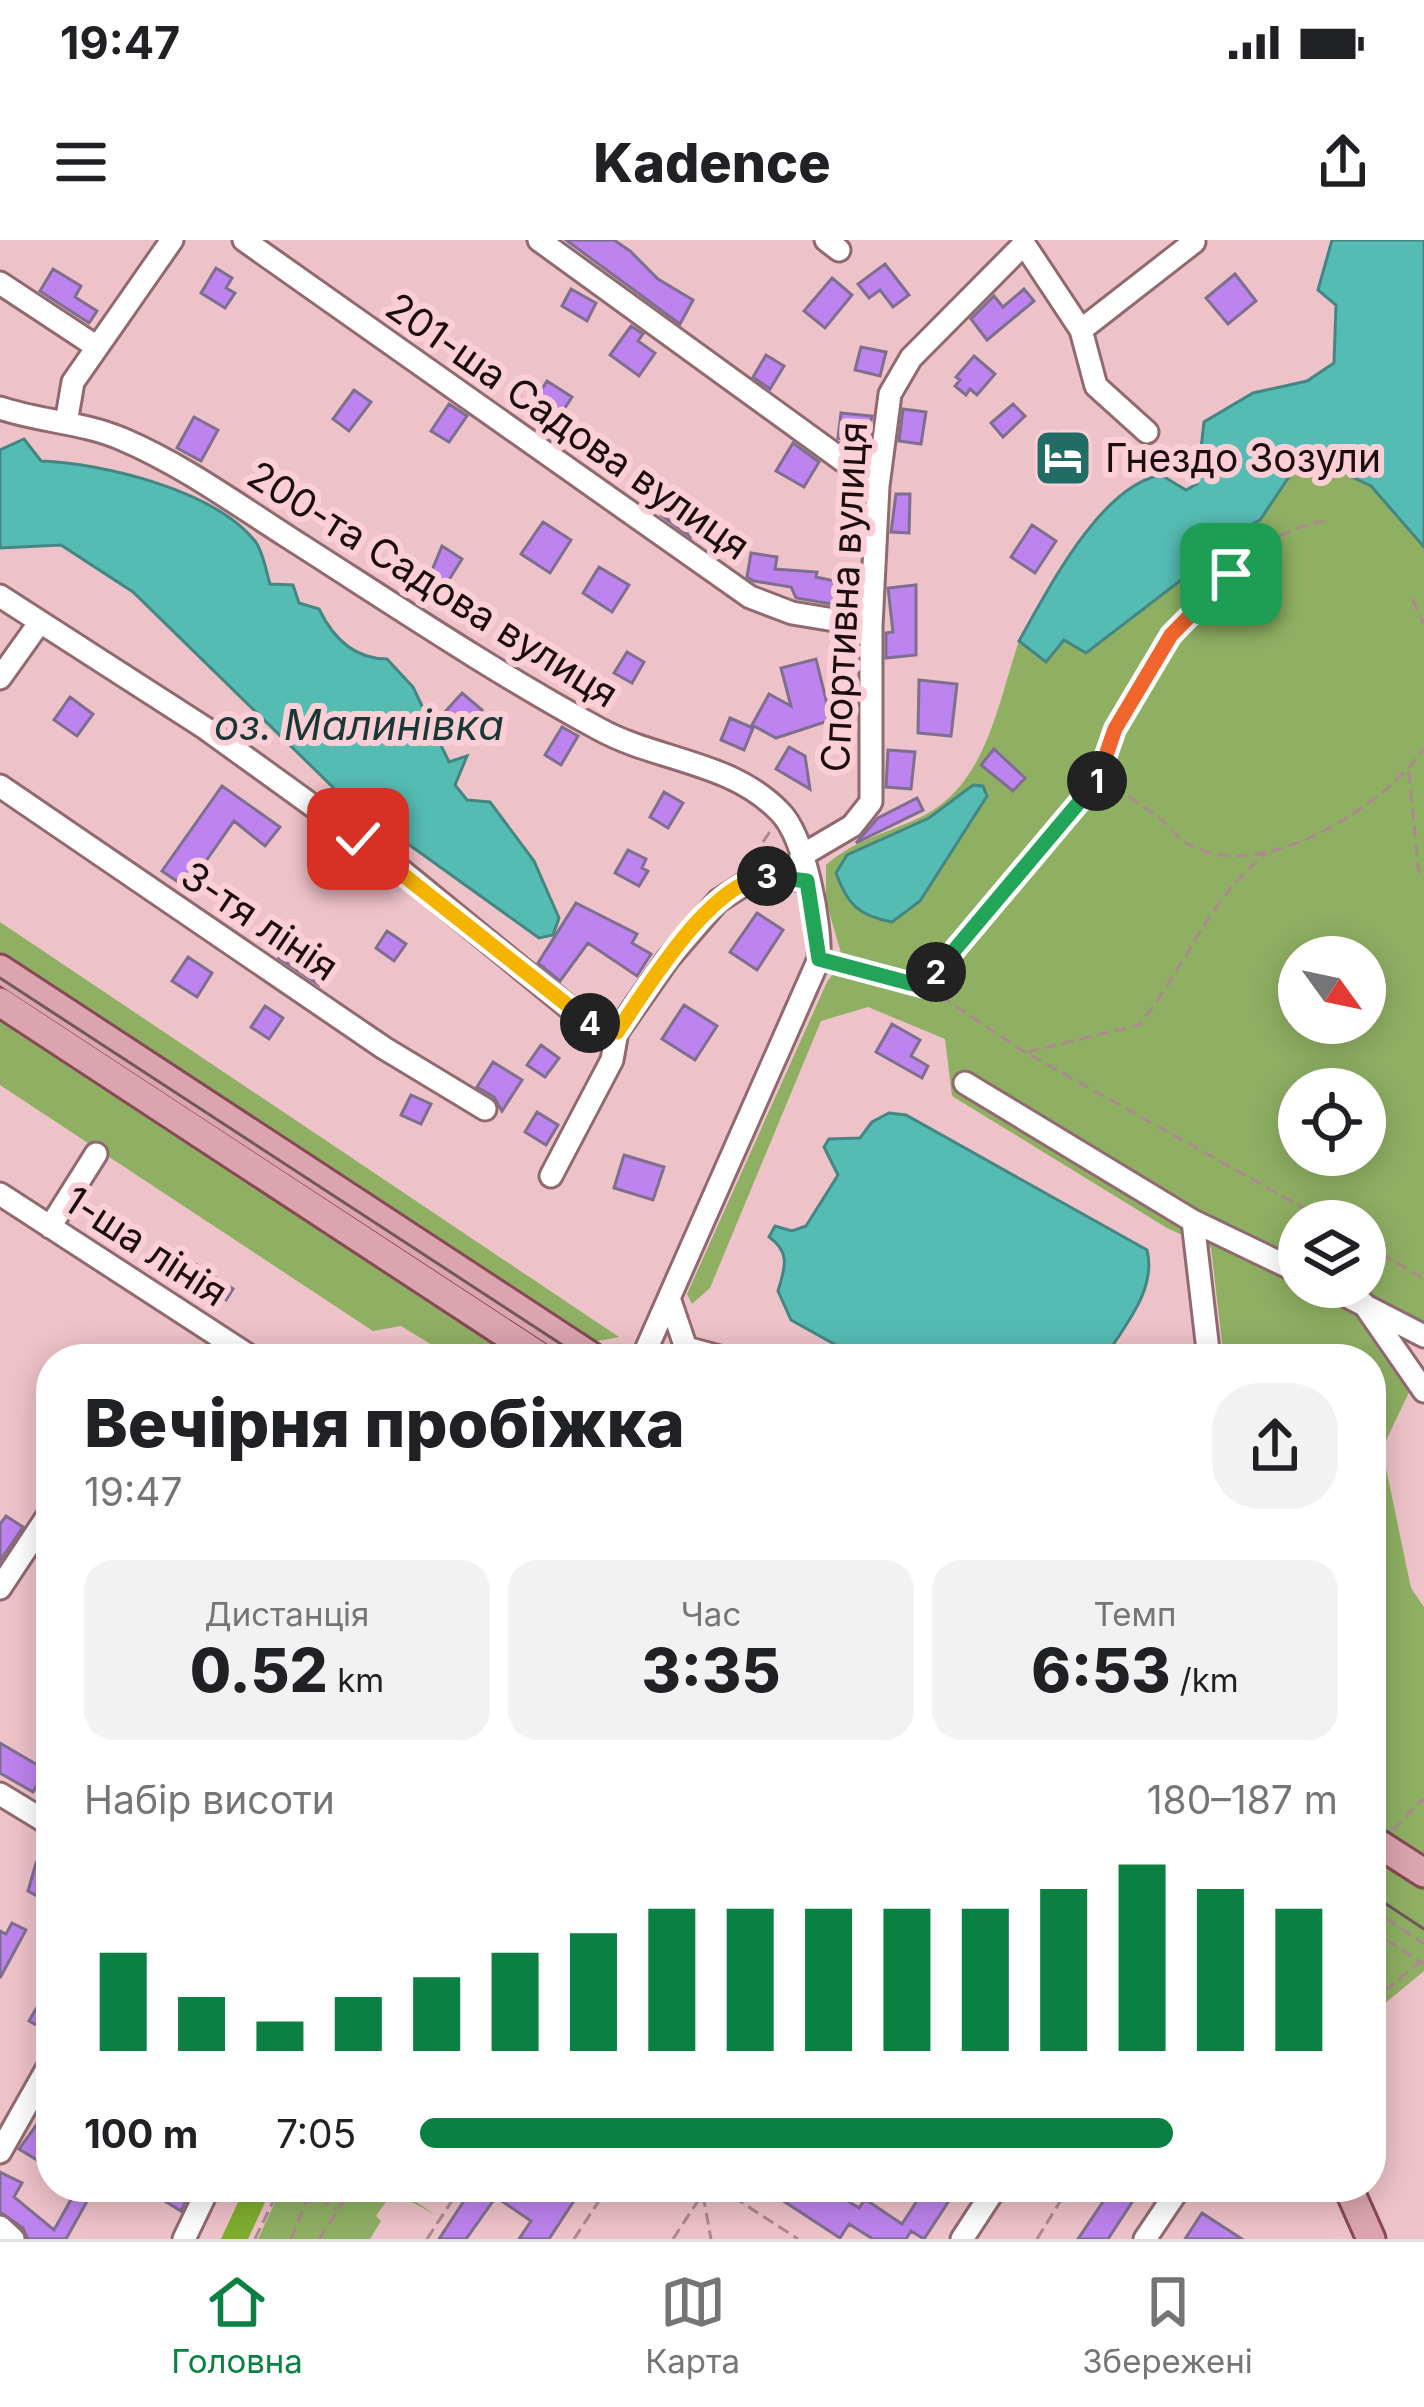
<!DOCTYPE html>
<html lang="uk">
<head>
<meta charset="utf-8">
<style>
  :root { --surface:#fff; --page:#f2f2f2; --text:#202124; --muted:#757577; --line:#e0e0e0; --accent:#0b8043 }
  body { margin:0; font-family:Inter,sans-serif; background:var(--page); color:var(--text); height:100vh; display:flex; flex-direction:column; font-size:45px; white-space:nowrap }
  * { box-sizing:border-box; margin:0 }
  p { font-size:39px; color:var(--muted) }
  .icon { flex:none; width:66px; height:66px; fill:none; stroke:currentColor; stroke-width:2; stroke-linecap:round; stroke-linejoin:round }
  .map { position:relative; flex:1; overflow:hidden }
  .panel { position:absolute; left:36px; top:1104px; width:1350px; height:858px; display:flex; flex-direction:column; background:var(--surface); border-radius:48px; box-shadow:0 6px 30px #0003 }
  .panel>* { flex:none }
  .needle { width:78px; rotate:123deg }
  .buttons { position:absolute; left:1278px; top:696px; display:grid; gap:24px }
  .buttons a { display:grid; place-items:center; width:108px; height:108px; border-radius:50%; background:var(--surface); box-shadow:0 6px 30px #0003; font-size:60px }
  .pin { position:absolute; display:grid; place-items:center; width:102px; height:102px; color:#fff; margin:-51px; border-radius:24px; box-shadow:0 6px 18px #0006 }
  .km { position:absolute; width:60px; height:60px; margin:-30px; border-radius:50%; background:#222; color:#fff; font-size:33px; line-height:60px; text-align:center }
  .round { display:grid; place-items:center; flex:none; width:126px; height:126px; border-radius:48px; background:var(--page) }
  .summary { display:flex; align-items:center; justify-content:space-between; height:204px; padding:0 48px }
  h1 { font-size:66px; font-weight:800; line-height:90px }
  .figures { display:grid; grid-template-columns:repeat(3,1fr); gap:18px; height:204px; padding:12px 48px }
  .figures div { display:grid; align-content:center; border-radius:30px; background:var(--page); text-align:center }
  .figures b { font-size:60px; font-weight:800 }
  .figures small { font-size:33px; font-weight:400 }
  .figures p { font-size:33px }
  .chart { height:336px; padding:24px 48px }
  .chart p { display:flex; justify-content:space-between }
  .chart svg { width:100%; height:216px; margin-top:12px; stroke:var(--accent); stroke-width:6 }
  ul { padding:0 48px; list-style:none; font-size:39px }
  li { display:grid; grid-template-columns:192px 144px 1fr; align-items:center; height:90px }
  li i { height:30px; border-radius:15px; background:var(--accent) }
  .status { display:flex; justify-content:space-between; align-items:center; height:84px; padding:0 60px; background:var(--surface); direction:ltr }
  .status svg { height:33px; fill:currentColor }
  header { display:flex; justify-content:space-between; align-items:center; height:156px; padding:0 48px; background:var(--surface); font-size:54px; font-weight:800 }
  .menu { display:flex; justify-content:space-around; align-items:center; height:168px; border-top:3px solid var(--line); background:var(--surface); font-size:33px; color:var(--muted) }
  .menu a { display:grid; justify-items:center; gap:6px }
  .menu .active { color:var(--accent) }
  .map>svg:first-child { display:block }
  .green { fill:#8fb063; fill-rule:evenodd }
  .forest { fill:#7ead2e }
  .water { fill:#55bcb3; stroke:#448782; stroke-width:3 }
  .building { fill:#bd83ee; stroke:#7f6f8e; stroke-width:3 }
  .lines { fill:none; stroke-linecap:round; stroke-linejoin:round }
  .minor-casing { stroke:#916a70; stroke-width:27 }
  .major-casing { stroke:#884855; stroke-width:33 }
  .path { stroke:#ac898f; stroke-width:3; stroke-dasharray:12 6; stroke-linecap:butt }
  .minor { stroke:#fff; stroke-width:21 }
  .major { stroke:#dba4af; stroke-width:27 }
  .tram { stroke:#72575c; stroke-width:3 }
  .split-1-casing { stroke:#fff; stroke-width:24 }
  .split-2-casing { stroke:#fff; stroke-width:24 }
  .split-3-casing { stroke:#fff; stroke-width:24 }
  .split-4-casing { stroke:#fff; stroke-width:24 }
  .split-5-casing { stroke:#fff; stroke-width:24 }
  .split-1 { stroke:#f0652b; stroke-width:15 }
  .split-2 { stroke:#22a559; stroke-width:15 }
  .split-3 { stroke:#22a559; stroke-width:15 }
  .split-4 { stroke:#f5b400; stroke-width:15 }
  .split-5 { stroke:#f5b400; stroke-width:15 }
  .labels { text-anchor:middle; stroke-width:12; stroke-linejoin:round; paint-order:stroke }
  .street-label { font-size:39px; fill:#1b0c0f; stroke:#fccfd6 }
  .poi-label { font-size:39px; fill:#1b0c0f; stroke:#fccfd6; text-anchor:start }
  .water-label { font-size:42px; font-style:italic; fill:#183735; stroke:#fccfd6 }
</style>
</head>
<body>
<div class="status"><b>19:47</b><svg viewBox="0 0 49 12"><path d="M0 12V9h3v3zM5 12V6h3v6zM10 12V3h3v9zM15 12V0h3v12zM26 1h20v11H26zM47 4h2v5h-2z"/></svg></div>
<header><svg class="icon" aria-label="menu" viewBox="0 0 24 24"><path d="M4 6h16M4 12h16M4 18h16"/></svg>Kadence<svg class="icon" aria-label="share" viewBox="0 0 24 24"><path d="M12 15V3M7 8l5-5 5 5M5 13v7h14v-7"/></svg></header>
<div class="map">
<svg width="1424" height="1999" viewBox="0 0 1424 1999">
  <rect width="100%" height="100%" fill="#eec2c9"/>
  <!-- green -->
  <path class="green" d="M1316,220L1371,246L1424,307V1104L1364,1077L1411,1148L1382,1209L1411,1348L1424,1367V1731L1371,1775V1644L1403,1601L1371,1580V1119H1224L1211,1008L1167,988L952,856L945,799L868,767L821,781L710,1048L692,1064L687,1054L827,742L843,720L826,661V625C855,599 891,592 925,575C987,542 998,462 1019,401L1046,421L1064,400L1210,305L1260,280L1293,231ZM1299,717H1365V783H1299ZM1299,849H1365V915H1299ZM1299,981H1365V1047H1299Z
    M0,682L619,1097L592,1102L0,715Z
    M0,781L518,1119H455L401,1086L373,1091L0,845Z
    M282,1947H393L436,1975L393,1952L376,1976L381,1981L370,1999H258Z"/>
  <!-- forest -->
  <path class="forest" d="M245,1947H272L248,1999H221Z"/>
  <!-- water -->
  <path class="water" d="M1332,0H1424V307L1371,246L1316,220L1293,231L1260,280L1210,305L1202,324L1086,413L1064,400L1046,422L1019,401C1048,350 1100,246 1161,235L1186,250L1197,244L1204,182L1253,153L1307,141L1334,123L1336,65L1318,50Z
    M24,199L41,221C102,223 214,250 255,301C263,311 266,331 270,344L293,345L299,363L319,369C333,398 355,419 387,419L413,447L449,522L467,516L455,545L467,560L490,562L534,621L559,678L553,695L539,698L344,558L133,352L61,305L0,308V210Z
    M973,545L983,546L987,556L920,661L892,682C859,676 847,664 836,633L847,615L929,578Z
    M889,873L906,875L1147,1010C1157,1050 1124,1086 1104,1119H861L791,1080L778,1051C785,1028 791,1012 769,997L775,986L792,991L806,986L838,935L824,907L829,899L860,898L872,882Z"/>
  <!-- building -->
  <path class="building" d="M566,0H614L630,11L658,39L693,60L680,84Z
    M885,24L909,55L893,67L880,50L869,58L858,44Z
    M216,28L232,38L226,48L235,53L225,68L201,53Z
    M53,29L81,46L75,57L97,71L89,83L40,51Z
    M1235,34L1256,61L1228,84L1206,58Z
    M832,38L852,55L825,88L804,71Z
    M571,49L596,63L587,81L562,66Z
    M1024,49L1034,61L987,100L971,79L994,56L1003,67Z
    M631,86L643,94L638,101L655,113L639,136L610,115Z
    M861,107L886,112L880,136L855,130Z
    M766,115L784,126L770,149L753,137Z
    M974,116L995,134L977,155L970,149L966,155L955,146L960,140L956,137Z
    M547,141L572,157L552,188L527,172Z
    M354,150L371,162L349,191L333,179Z
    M449,164L467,176L449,202L431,191Z
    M1013,164L1025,176L1003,197L991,183Z
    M903,169L926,172L921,204L899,201Z
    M841,173L872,176L864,208L838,198Z
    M194,177L218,190L201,221L177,208Z
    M1058,191L1078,213L1060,232L1037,214Z
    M793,203L819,222L804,247L776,231Z
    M667,248L706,275L691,297L661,275L666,267L658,261Z
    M896,254H910L909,293L891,292Z
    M543,282L571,300L550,333L521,314Z
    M1032,285L1056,301L1035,333L1011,317Z
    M442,306L462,319L440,354L426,345Z
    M751,313L777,317L775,329L817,332L816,337L848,344L843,366L796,358L791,347L754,341L747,337Z
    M599,327L629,345L612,372L583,353Z
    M916,345V415L886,418V393L893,392L888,348Z
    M627,412L644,422L632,443L614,433Z
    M816,419L831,480L776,498L752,485L769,454L791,466L781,428Z
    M919,440L957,444L951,496L918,493Z
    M462,453L482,470L463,491L443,474Z
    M70,457L93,474L77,496L54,480Z
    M730,478L753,488L744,510L721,500Z
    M562,487L578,496L561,525L545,515Z
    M789,507L805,516L810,549L776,529Z
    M994,509L1025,538L1013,551L981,525Z
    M888,510L915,512L911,549L886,547Z
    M222,546L280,587L265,606L234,581L187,648L162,631Z
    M664,552L683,563L668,588L650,577Z
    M917,558L923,570L856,603L878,578Z
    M628,610L646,619L642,628L648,631L639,646L615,633Z
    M576,663L637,694L632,703L651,714L637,736L588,703L560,741L538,723Z
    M757,673L783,690L757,730L730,712Z
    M387,691L406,704L394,721L376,708Z
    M285,709L327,734L319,745L279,718Z
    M188,717L212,733L197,757L172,741Z
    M684,765L717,786L695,820L662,799Z
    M265,766L283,778L269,799L251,787Z
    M892,784L920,800L911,816L928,826L922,838L876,812Z
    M541,805L559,818L545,837L527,825Z
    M493,822L522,840L502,871L494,857L477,847Z
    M411,855L431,864L421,884L401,875Z
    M537,872L558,885L546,905L525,892Z
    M624,915L664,927L653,960L614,948Z
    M197,1025L233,1049L226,1060L190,1036Z
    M6,1276L23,1287L0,1321V1284Z
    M0,1503L46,1530L33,1552L0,1533Z
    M36,1623L51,1630L46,1661L28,1651Z
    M12,1683L26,1690L0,1738V1691L6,1694Z
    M51,1743V1793L29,1781Z
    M51,1865V1896L37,1920L19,1909Z
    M0,1932L22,1943L14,1957L54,1990L78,1947H95L66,1999H28L23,1988L0,1972Z
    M142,1947H192L181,1971Z
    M473,1947H535L550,1957L556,1947H583L549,1999H519L531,1981L496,1957L466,1999H439Z
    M762,1947H826L859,1968L865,1959L902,1984L926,1947H958L924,1999L911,1991L906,1999H873L849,1984L840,1998Z
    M1113,1947H1142L1108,1999H1078Z
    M1202,1973L1242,1999H1185Z"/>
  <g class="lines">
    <defs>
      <path id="minor" d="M244,0L750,357L792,373L871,386
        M539,0L878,246
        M826,0L839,10
        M0,43L97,107
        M1081,90L1194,2
        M0,168C42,182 82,182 122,199C181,224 235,263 288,297C390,362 492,431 599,489C657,521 731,521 780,572C805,597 821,684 819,719L642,1119
        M66,183L73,142L172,0
        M0,356L205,488L396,626L584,780L617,792
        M0,438L40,382
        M0,546L384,808L485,869
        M801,616L852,586L871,562V386L878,246L890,154L911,118L1024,4L1081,90L1096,146L1147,192
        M965,843L1193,981L1299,1032
        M551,936L612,820L617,792L668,719L718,661L754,638L778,635L807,641
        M0,954L254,1119
        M1193,981L1209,1119
        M50,987L96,914
        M1329,1047L1424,1096
        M669,1058L686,1108L727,1119
        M1363,1063L1424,1151
        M0,1348L51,1271
        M0,1554L51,1585
        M0,1912L51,1822
        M0,1987L13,1999
        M184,1999L209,1947
        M962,1999L996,1947
        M1145,1999L1180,1947"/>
      <path id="major" d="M0,729L595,1119
        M0,762L544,1119
        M1371,1599L1424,1633
        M1348,1947L1371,1999"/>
    </defs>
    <!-- minor casing -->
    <use href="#minor" class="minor-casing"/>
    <!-- major casing -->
    <use href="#major" class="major-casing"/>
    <!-- path -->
    <path class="path" d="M1412,359L1424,384
      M1409,532L1418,627L1424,639
      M1100,537C1128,450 1229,289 1328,281
      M753,617L771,590
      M838,724L928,748L1025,812L1327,981
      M928,748L941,723L1100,538C1120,552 1143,565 1162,580C1171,588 1179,600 1190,605C1263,644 1381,568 1424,509
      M1027,812L1139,785C1186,728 1207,659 1267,613
      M1365,1004L1424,1039
      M1393,1590L1424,1558
      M1371,1668L1424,1704
      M1371,1690L1424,1724
      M1371,1762L1420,1722
      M303,1947L302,1957L311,1962L319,1955L317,1947
      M718,1947L798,1999
      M703,1955L711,1999
      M319,1958L336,1970
      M255,1999L280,1947
      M291,1999L312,1947
      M319,1999L353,1947
      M427,1999L461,1947
      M574,1999L608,1947
      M673,1999L707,1947
      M1037,1999L1069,1947"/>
    <!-- minor -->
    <use href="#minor" class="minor"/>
    <!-- major -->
    <use href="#major" class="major"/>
    <!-- tram -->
    <path class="tram" d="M0,738L584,1119
      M1371,1654L1424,1689"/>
  </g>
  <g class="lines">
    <defs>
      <path id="split-1" d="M1097,541L1115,489L1171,395L1231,334"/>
      <path id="split-2" d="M936,732L1097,541"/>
      <path id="split-3" d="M767,636L807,641L819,719L928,748L936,732"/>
      <path id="split-4" d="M590,783L617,792C648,747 709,643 767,636"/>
      <path id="split-5" d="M358,599L590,783"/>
    </defs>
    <!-- split-1 casing -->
    <use href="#split-1" class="split-1-casing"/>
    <!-- split-2 casing -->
    <use href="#split-2" class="split-2-casing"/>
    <!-- split-3 casing -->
    <use href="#split-3" class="split-3-casing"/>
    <!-- split-4 casing -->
    <use href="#split-4" class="split-4-casing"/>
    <!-- split-5 casing -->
    <use href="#split-5" class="split-5-casing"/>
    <!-- split-1 -->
    <use href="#split-1" class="split-1"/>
    <!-- split-2 -->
    <use href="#split-2" class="split-2"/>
    <!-- split-3 -->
    <use href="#split-3" class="split-3"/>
    <!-- split-4 -->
    <use href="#split-4" class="split-4"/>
    <!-- split-5 -->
    <use href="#split-5" class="split-5"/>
  </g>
  <!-- icons -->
  <defs>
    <symbol id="hotel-square" viewBox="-11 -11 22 22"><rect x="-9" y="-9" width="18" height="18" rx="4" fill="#226c66" stroke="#fccfd6"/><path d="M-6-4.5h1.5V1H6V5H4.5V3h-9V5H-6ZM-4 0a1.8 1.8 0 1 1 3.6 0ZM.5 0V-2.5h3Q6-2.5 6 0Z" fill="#fff"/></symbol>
  </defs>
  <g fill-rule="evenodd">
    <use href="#hotel-square" x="1030" y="185" width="66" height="66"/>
  </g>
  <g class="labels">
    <!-- street labels -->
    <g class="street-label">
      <text transform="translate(568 186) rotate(35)" y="14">201-ша Садова вулиця</text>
      <text transform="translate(433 344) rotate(32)" y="14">200-та Садова вулиця</text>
      <text transform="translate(844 357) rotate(-87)" y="14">Спортивна вулиця</text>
      <text transform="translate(260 681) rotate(34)" y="14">3-тя лінія</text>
      <text transform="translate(146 1006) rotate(33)" y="14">1-ша лінія</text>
    </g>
    <!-- poi labels -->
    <g class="poi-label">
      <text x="1105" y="232">Гнездо Зозули</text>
    </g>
    <!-- water labels -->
    <g class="water-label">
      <text x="359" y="500">оз. Малинівка</text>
    </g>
  </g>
</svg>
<div class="buttons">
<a><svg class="needle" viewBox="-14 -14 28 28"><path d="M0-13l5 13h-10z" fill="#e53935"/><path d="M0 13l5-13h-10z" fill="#757577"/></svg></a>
<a><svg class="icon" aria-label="locate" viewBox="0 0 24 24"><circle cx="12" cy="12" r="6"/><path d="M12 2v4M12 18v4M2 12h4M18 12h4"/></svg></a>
<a><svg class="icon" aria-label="layers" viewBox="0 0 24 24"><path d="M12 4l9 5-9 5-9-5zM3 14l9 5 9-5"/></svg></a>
</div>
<div class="pin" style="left:1231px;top:334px;background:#1e9e55"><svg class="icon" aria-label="arrive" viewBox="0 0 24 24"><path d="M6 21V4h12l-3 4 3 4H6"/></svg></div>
<div class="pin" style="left:358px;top:599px;background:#d93025"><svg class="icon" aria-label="check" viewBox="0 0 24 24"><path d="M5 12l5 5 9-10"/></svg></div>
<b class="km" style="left:1097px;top:541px">1</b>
<b class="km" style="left:936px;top:732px">2</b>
<b class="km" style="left:767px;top:636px">3</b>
<b class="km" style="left:590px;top:783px">4</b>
<section class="panel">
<div class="summary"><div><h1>Вечірня пробіжка</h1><p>19:47</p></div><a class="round"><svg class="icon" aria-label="share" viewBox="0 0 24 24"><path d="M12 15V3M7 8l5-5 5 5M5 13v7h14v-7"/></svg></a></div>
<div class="figures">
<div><p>Дистанція</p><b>0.52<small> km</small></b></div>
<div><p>Час</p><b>3:35</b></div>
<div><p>Темп</p><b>6:53<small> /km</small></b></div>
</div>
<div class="chart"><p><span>Набір висоти</span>180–187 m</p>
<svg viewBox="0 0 160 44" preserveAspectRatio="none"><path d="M5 44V24M15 44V33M25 44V38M35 44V33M45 44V29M55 44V24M65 44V20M75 44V15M85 44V15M95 44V15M105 44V15M115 44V15M125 44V11M135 44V6M145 44V11M155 44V15"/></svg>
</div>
<ul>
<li><b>100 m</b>7:05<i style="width:82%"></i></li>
</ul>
</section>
</div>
<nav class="menu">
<a class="active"><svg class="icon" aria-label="home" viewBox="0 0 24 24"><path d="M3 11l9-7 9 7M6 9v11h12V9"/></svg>Головна</a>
<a><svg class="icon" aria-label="map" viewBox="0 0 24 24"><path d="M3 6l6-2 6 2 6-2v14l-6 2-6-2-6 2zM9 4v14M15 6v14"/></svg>Карта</a>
<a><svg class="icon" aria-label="saved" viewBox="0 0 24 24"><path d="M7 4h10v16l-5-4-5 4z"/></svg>Збережені</a>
</nav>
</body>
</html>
